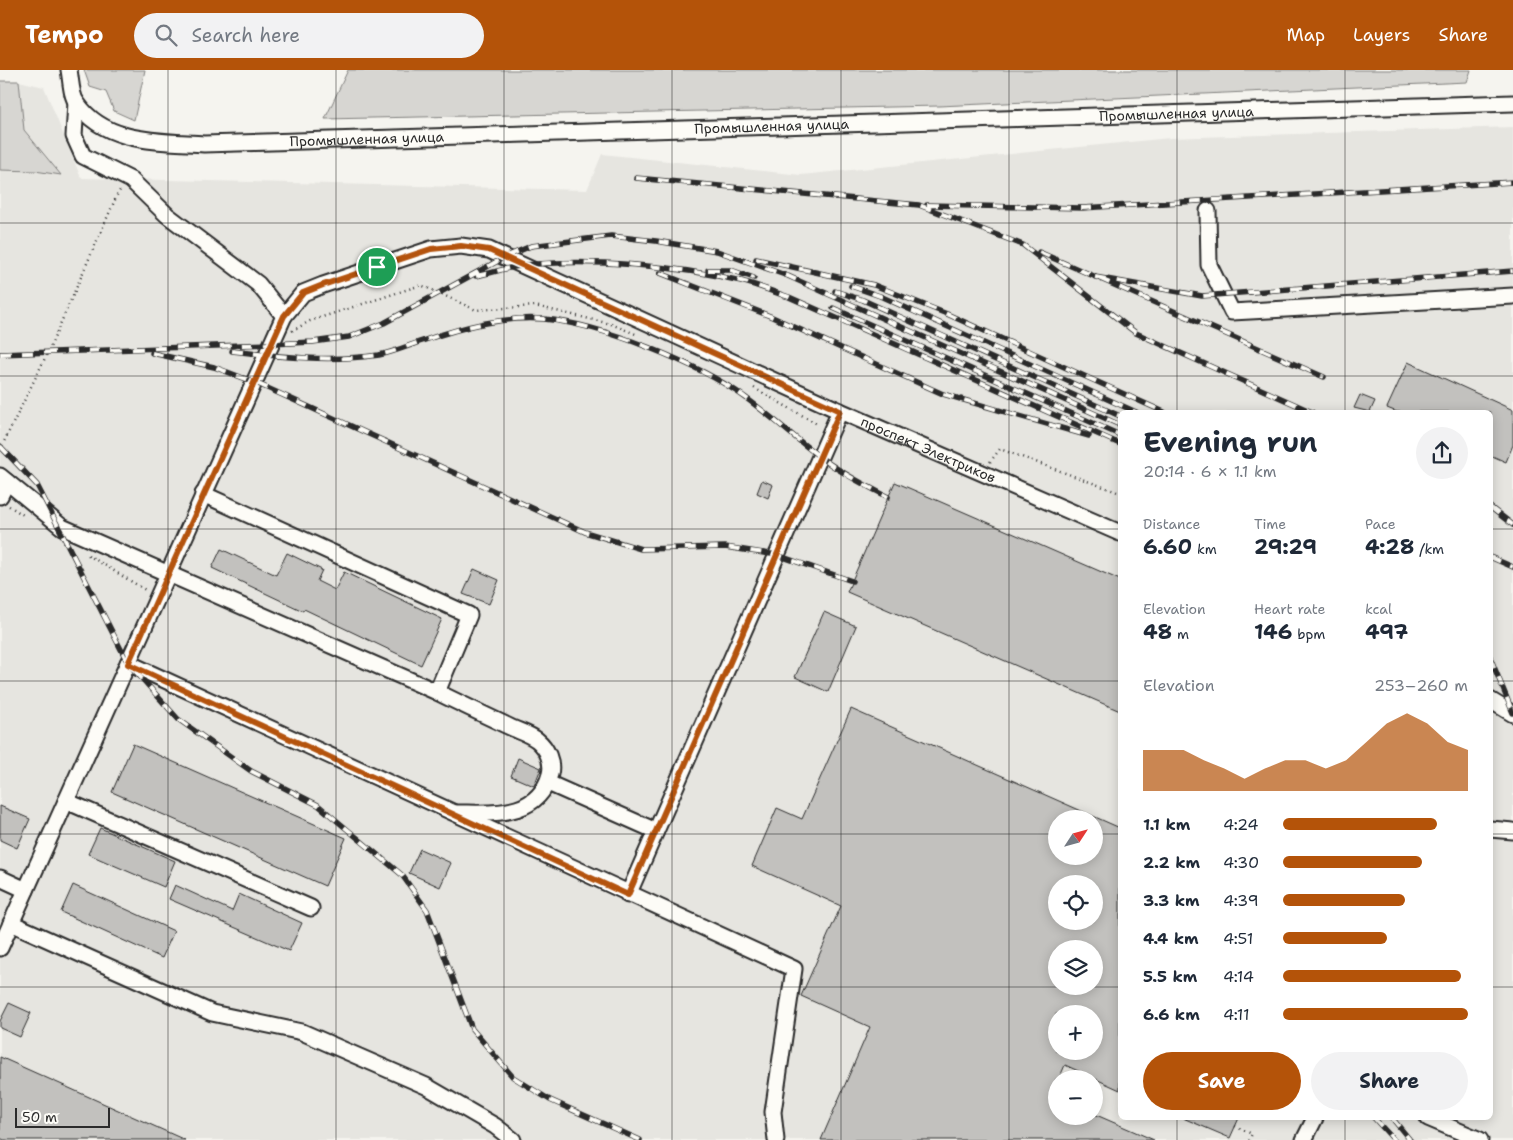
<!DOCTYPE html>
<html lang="en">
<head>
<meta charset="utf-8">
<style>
  :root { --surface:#fff; --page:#f2f2f3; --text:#1f2937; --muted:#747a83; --accent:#b45309 }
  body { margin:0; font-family:"Shantell Sans",sans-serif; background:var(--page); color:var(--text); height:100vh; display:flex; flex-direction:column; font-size:19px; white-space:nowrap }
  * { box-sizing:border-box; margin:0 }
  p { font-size:16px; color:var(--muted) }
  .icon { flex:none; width:28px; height:28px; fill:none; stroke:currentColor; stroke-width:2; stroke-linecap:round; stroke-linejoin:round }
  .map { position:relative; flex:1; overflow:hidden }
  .details { position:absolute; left:1118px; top:340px; width:375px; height:710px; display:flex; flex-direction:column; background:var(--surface); border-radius:8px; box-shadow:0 2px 12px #0003 }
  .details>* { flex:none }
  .needle { width:32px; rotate:54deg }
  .fabs { position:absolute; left:1048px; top:740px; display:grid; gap:10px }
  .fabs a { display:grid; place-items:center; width:55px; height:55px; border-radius:50%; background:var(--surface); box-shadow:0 2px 12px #0003; font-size:25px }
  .scale { position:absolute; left:15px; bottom:12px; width:95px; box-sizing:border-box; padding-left:5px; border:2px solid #2b2b2b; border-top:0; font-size:14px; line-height:18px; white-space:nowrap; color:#2b2b2b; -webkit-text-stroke:4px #fdfcf7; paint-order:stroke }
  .pin { position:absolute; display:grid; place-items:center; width:42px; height:42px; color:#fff; margin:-21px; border:2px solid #fff; border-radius:50%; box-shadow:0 1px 5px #0007 }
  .round { display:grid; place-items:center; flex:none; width:52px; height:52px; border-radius:26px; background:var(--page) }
  .headline { display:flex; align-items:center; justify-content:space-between; height:85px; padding:0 25px }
  h1 { font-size:28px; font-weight:700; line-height:38px }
  .stats { display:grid; grid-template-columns:repeat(3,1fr); gap:8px; height:85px; padding:5px 25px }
  .stats div { display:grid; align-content:center }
  .stats b { font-size:21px; font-weight:700 }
  .stats small { font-size:14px; font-weight:400 }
  .stats p { font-size:14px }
  .chart { height:140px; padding:10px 25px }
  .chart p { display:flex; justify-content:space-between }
  .chart svg { width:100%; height:90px; margin-top:5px; fill:var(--accent); opacity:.7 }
  .action { display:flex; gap:10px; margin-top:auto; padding:10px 25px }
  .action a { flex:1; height:58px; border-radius:30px; background:var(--accent); color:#fff; font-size:20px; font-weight:700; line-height:58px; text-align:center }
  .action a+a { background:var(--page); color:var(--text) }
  ul { padding:0 25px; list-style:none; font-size:16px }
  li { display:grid; grid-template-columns:80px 60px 1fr; align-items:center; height:38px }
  li i { height:12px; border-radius:6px; background:var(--accent) }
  header { display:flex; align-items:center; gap:30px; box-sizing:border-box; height:70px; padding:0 25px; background:var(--accent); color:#fff }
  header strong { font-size:24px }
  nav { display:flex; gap:28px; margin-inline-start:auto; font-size:18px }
  .search { width:350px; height:45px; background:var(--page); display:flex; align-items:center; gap:12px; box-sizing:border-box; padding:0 18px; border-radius:28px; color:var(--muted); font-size:19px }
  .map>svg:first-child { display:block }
  .built { fill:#e6e5e0; fill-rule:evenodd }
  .green { fill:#d7d6d2; stroke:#81807e }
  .building { fill:#c2c1be; stroke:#2b2b2b; fill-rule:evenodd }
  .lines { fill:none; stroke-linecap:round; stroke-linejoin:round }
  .minor-casing { stroke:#2b2b2b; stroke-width:19 }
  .path { stroke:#2b2b2b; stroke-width:2.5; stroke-dasharray:1 4; stroke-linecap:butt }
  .minor { stroke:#fdfcf7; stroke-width:15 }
  .rail-casing { stroke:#2b2b2b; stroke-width:5.5 }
  .rail { stroke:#fdfcf7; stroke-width:4; stroke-dasharray:11; stroke-linecap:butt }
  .route-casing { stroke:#fff; stroke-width:10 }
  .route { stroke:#b45309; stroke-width:6 }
  .grid { fill:none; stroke:#2b2b2b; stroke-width:1; stroke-opacity:0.55 }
  .labels { text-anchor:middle; stroke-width:4; stroke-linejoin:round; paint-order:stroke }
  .street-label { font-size:14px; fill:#2b2b2b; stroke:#fdfcf7 }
</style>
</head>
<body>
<header>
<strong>Tempo</strong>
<div class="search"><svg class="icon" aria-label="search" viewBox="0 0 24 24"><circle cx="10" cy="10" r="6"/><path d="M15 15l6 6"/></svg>Search here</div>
<nav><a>Map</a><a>Layers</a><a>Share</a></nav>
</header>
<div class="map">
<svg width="1513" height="1070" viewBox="0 0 1513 1070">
  <rect width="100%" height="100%" fill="#f5f4ef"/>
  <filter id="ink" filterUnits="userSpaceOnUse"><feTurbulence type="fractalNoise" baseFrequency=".02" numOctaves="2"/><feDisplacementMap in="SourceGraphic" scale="10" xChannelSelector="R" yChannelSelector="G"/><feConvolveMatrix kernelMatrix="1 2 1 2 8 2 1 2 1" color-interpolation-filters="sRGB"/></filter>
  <g filter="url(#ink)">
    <!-- built -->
    <path class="built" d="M0,11H19L44,17L81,108L587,120L602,84L801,105L1170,68L1513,57V1070H0ZM1120,342H1490V1048H1120ZM1056,749H1094V786H1056ZM1056,814H1094V851H1056ZM1056,879H1094V916H1056ZM1056,944H1094V981H1056ZM1056,1009H1094V1046H1056Z"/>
    <!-- green -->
    <path class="green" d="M84,0H145L134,50L114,41L106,22L90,17Z
      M348,0H1471L1467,12L939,36L325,49Z
      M0,11H19L24,60L61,105L35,101L0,100Z"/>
    <!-- building -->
    <path class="building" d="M1408,292L1513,340V375L1506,392L1490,385V342H1397L1387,338Z
      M1360,325L1375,331L1370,342L1354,338Z
      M762,410L773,415L768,428L757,423Z
      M895,412L1120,510V641L847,522Z
      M221,479L276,505L287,483L322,500L317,511L335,520L344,502L442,549L421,595L304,539L303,541L212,498Z
      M474,499L499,510L489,534L463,524Z
      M824,542L856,556L828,622L795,607Z
      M851,639L1120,758V1020L1065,995L1059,1009H1056L1052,1025L1056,1027V1046H1094V1044L1154,1070H821L870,957L801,926L841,836L752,796L777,738L802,749ZM1056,749H1094V786H1056ZM1056,814H1094V851H1056ZM1056,879H1094V916H1056ZM1056,944H1094V981H1056Z
      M133,674L346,768L325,816L112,722Z
      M518,688L541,698L534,716L511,706Z
      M0,736L30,749L17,778L0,770Z
      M100,758L175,791L164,817L88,784Z
      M420,779L451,793L440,817L409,803Z
      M73,815L174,861L162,888L61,842Z
      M175,815L232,841L239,824L302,853L289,881L169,829Z
      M9,933L31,943L20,967L0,958V951Z
      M0,987L185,1070H4L0,1068Z
      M1183,1048H1239L1230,1068Z"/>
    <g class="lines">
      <defs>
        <g id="minor">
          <path id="s1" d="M69,0C71,10 71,26 77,33C105,74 160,71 204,74L1513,33"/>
          <path d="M76,32L74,66L83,86L131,110L167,145L258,214L284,246"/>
          <path d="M1208,141L1209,195L1232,242L1513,226"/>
          <path d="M0,406L62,457L437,622"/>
          <path d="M203,424L469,545L437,622C461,634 485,645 510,657C518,661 530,664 537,670C547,678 553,692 550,704C538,748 493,743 457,743"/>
          <path d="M0,426L7,412"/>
          <path d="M128,593L794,899L773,1042L776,1070"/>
          <path d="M1490,630L1513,644"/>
          <path d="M548,713L656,761"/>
          <path d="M66,731L311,838"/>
          <path d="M1490,759L1513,761"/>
          <path d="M0,808L26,820"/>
          <path d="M628,825L840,341"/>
          <path d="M11,853L212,943L302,962L426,1016L495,1056L513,1070"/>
          <path id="s2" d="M0,878L284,246L303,223L323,215L431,179L461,176L489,180L840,341L1120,463"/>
          <path d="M1428,1048L1480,1070"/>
          <path d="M1304,1070L1315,1048"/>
        </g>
      </defs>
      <!-- minor casing -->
      <use href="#minor" class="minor-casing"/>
      <!-- path -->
      <path class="path" d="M292,261L310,251L421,215L476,240L535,236L611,254L638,265
        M754,318L819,355
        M0,380L48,282L118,123L121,119
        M990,392L1000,379L1120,423
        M9,436L25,446
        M88,485L147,521
        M1235,1056L1252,1064L1249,1070"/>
      <!-- minor -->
      <use href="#minor" class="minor"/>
      <defs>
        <path id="rail" d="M636,108L919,135L1023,175L1136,263L1312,342
          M927,135L1082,138L1513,112
          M1039,182L1324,307
          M756,189L874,215L947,244L1164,342
          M708,200H731L754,208
          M660,203L770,246L943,324L1089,366
          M476,206C492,203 509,197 525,195C590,188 678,196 741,211C757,215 773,222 789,227L1120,374
          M1095,207L1202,226L1513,201
          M851,216L880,226L1136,342
          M835,221L863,230L1120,346
          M833,238L1120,365
          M232,281C281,287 330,292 379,285C394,282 410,275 425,270C463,257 503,246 544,249C601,254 700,294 746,328C772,347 795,368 820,387C841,403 865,415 888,427
          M152,283L214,297L254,312L585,462L641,479L725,477L777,485L852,511
          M0,284L271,274L313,272L349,267L384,253L505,187L531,176L611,166L656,171L717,181L788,206L1120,355
          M0,376L37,415L128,593L178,649L251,701L318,735L402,805L427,840L472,959L513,1007L550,1030L640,1070
          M1490,437L1513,455
          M1490,487L1513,497
          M1490,587L1513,643
          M1374,1048L1394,1070
          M1392,1048L1410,1070"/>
      </defs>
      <!-- rail casing -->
      <use href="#rail" class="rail-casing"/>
      <!-- rail -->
      <use href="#rail" class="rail"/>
    </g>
  </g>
  <g class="lines" filter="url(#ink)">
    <defs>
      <path id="route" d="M461,176L489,180L840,341L628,825L128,594L284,246L303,223L323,215L431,179Z"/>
    </defs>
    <!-- route casing -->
    <use href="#route" class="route-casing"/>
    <!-- route -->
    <use href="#route" class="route"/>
  </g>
  <!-- grid -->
  <path class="grid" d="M168,0V1070M336,0V1070M504,0V1070M672,0V1070M841,0V1070M1009,0V1070M1177,0V342M1345,0V342M0,153H1513M0,306H1513M0,459H1120M1490,459H1513M0,611H1120M1490,611H1513M0,764H1056M1094,764H1120M1490,764H1513M0,917H1120M1490,917H1513M1177,1048V1070M1345,1048V1070"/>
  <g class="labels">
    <!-- street labels -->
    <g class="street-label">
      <text dy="5" stroke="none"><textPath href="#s1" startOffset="1146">Промышленная улица</textPath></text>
      <text dy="5" stroke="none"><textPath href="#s1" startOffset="741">Промышленная улица</textPath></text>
      <text dy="5" stroke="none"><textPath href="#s1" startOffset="336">Промышленная улица</textPath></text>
      <text dy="5" stroke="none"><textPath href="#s2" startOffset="1399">проспект Электриков</textPath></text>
    </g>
  </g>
</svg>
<div class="fabs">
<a><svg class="needle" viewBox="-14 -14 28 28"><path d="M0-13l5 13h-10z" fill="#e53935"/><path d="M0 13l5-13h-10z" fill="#747a83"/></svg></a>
<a><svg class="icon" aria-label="locate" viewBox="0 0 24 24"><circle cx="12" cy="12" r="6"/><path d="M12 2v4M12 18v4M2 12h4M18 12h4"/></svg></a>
<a><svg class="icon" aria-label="layers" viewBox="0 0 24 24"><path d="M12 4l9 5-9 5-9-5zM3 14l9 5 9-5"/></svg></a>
<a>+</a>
<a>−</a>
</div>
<div class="scale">50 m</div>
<div class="pin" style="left:377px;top:197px;background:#1e9e55"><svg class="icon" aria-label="arrive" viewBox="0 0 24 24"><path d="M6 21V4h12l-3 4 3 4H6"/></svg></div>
<section class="details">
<div class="headline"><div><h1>Evening run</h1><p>20:14 · 6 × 1.1 km</p></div><a class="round"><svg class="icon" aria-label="share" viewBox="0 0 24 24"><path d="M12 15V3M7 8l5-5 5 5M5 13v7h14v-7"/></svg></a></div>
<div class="stats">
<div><p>Distance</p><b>6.60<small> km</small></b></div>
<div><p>Time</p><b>29:29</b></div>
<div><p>Pace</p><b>4:28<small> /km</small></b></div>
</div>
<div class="stats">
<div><p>Elevation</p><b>48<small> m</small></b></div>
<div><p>Heart rate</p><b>146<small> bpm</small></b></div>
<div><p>kcal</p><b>497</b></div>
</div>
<div class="chart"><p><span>Elevation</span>253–260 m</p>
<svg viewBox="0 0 160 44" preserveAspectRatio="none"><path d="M0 44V24L10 24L20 24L30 29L40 33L50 38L60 33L70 29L80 29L90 33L100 29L110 20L120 11L130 6L140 11L150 20L160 24V44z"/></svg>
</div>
<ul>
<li><b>1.1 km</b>4:24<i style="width:83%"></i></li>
<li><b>2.2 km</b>4:30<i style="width:75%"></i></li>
<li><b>3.3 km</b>4:39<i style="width:66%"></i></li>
<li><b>4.4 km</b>4:51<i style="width:56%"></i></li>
<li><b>5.5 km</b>4:14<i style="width:96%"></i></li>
<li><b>6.6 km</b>4:11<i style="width:100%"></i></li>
</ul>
<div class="action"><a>Save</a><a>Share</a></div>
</section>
</div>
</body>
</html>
